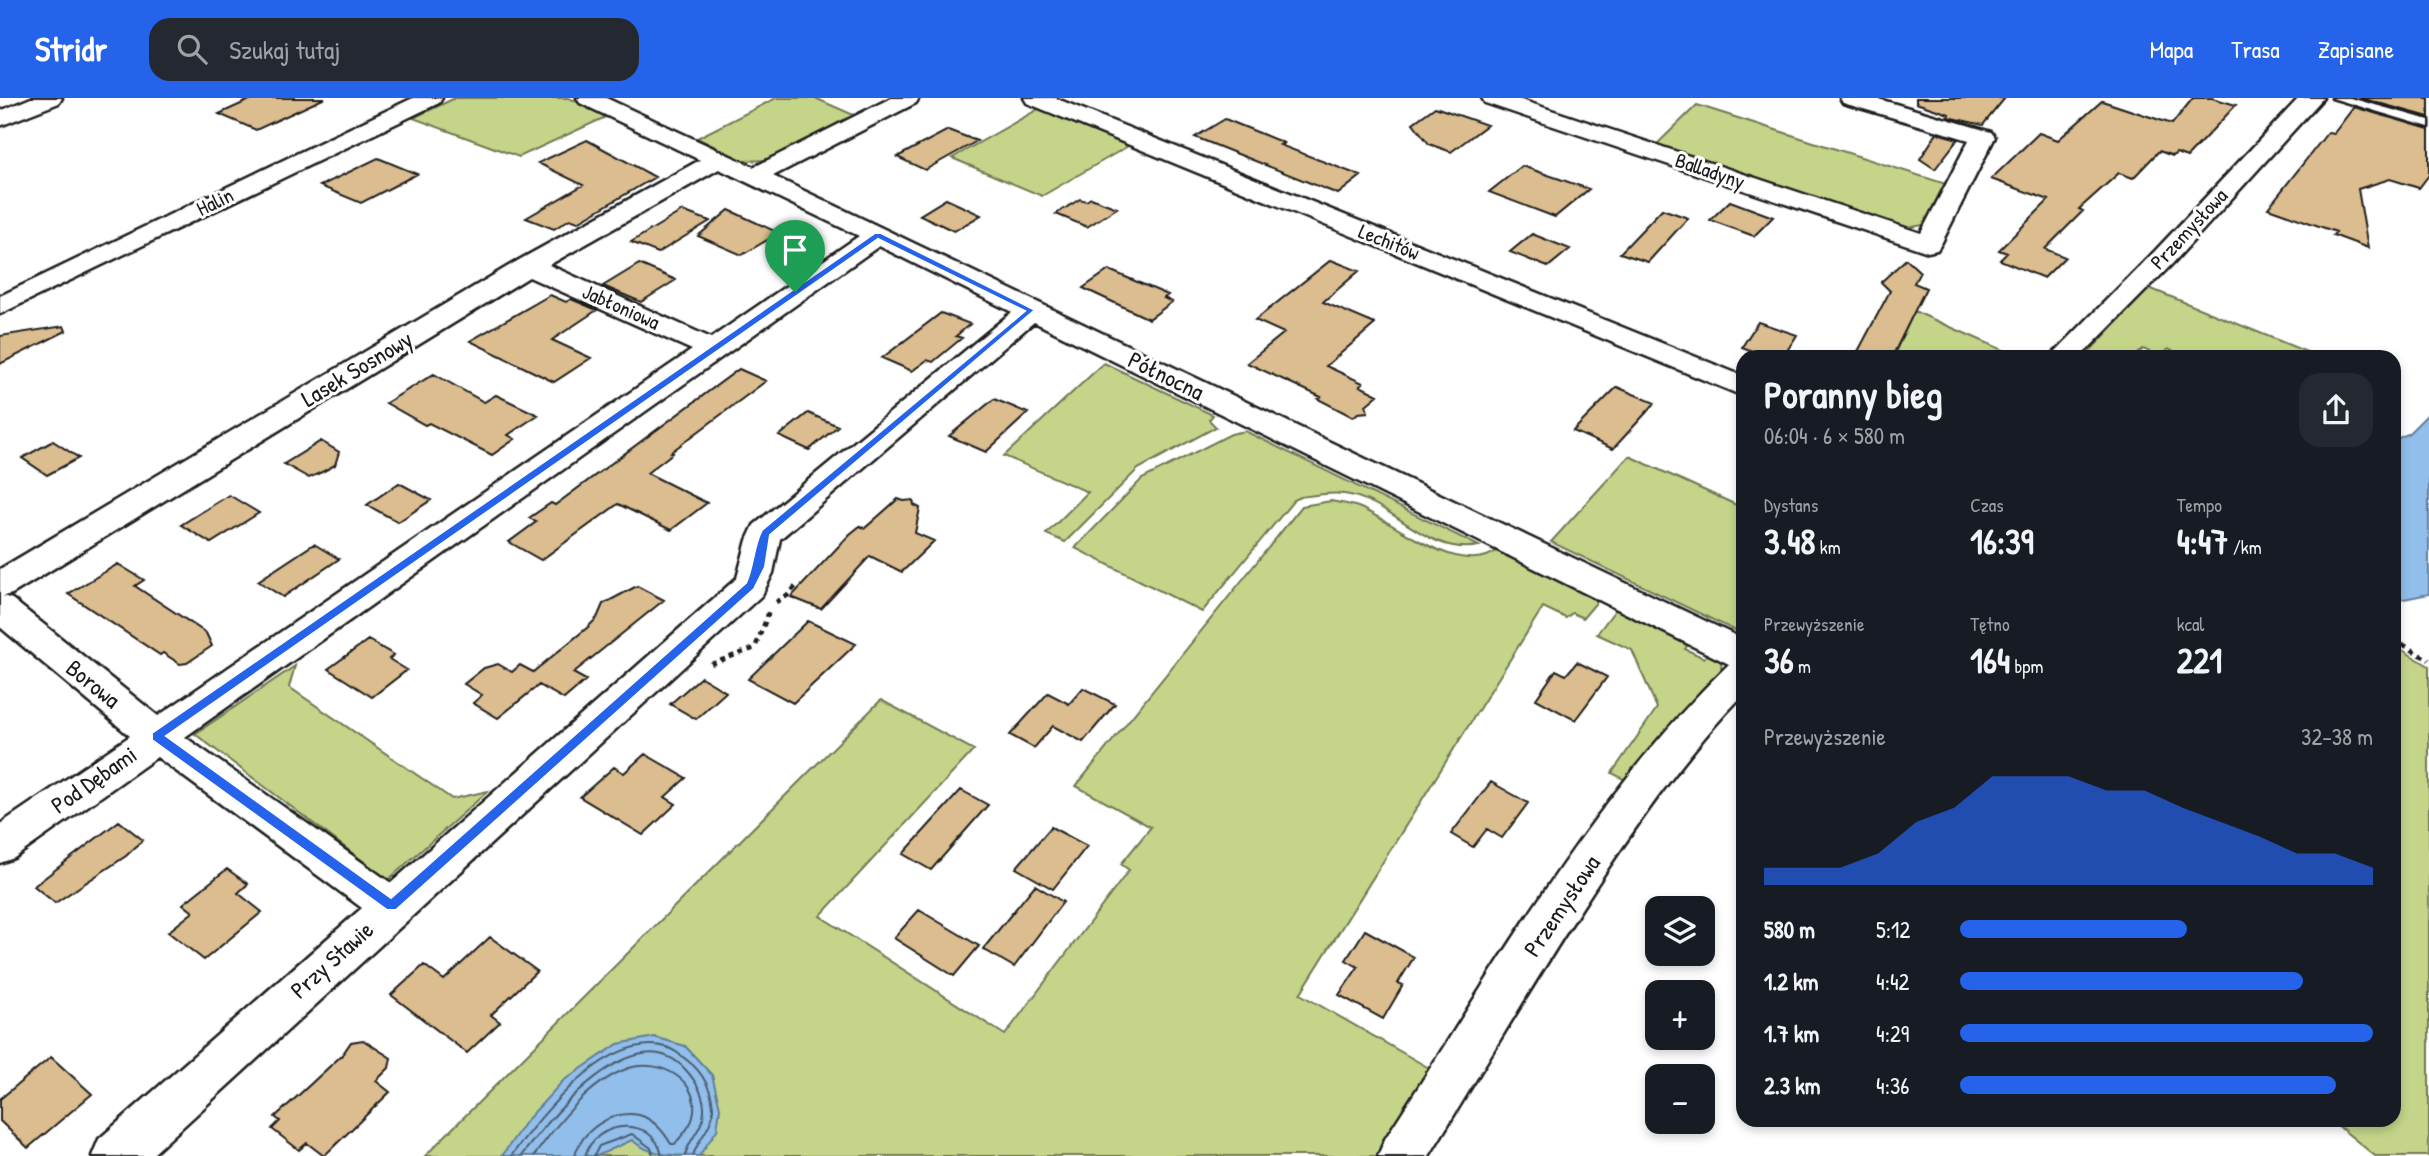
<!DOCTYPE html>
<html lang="pl">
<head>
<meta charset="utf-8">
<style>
  :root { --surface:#171b24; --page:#242831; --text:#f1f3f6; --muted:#9ea1a6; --accent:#2563eb }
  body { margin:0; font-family:"Patrick Hand",sans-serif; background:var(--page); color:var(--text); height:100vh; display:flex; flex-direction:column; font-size:26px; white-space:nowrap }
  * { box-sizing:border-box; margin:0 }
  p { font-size:23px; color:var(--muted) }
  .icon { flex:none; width:38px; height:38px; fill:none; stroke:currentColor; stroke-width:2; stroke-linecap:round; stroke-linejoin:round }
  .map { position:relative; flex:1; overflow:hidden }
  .side { position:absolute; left:1736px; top:252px; width:665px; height:777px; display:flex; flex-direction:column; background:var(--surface); border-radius:21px; box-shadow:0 4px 10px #0003 }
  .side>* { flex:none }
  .controls { position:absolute; left:1645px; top:798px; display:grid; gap:14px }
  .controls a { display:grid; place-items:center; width:70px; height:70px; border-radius:14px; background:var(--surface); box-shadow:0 4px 10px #0003; font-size:35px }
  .pin { position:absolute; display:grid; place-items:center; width:60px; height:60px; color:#fff; margin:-72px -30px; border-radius:50% 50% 50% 0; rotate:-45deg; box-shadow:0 0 7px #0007 }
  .pin .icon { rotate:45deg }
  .round { display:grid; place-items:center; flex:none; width:74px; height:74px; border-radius:21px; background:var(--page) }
  .head { display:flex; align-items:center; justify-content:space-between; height:119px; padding:0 28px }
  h1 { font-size:38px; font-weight:800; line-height:52px }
  .figures { display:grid; grid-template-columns:repeat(3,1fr); gap:10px; height:119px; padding:7px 28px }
  .figures div { display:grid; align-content:center }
  .figures b { font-size:35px; font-weight:800 }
  .figures small { font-size:19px; font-weight:400 }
  .figures p { font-size:19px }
  .chart { height:196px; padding:14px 28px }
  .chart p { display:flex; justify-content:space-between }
  .chart svg { width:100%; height:126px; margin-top:7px; fill:var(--accent); opacity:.7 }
  ul { padding:0 28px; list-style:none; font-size:23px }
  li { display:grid; grid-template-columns:112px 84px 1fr; align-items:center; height:52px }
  li i { height:18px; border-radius:9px; background:var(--accent) }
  header { display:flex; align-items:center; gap:42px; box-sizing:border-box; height:98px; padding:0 35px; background:var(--accent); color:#fff }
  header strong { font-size:33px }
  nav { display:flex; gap:38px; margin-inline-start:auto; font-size:24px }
  .search { width:490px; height:63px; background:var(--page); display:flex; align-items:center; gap:18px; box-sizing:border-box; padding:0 24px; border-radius:21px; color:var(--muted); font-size:26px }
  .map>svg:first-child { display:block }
  .green { fill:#c4d58a; stroke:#707853; stroke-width:2 }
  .water { fill:#91beeb; stroke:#627d98; stroke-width:2 }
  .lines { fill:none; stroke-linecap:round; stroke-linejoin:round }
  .shore { stroke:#4b5d6f; stroke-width:2 }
  .building { fill:#dbbd8f; stroke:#1c1c1c; stroke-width:2 }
  .service-casing { stroke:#1c1c1c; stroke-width:5 }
  .minor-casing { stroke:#1c1c1c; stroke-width:5 }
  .path { stroke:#1c1c1c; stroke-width:4.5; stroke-dasharray:5 5; stroke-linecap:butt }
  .service { fill:#fff; fill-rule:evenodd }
  .minor { fill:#fff; fill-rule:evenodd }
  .route { fill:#2563eb; stroke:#fff; stroke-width:2; fill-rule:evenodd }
  .labels { text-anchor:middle; stroke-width:6; stroke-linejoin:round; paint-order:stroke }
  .far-street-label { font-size:21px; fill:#1c1c1c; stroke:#fff }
  .street-label { font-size:24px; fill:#1c1c1c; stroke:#fff }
</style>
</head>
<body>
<header>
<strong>Stridr</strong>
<div class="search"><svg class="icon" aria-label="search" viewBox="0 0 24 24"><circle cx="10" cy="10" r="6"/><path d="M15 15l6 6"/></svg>Szukaj tutaj</div>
<nav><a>Mapa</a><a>Trasa</a><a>Zapisane</a></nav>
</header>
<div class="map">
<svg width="2429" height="1058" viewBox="0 0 2429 1058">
  <rect width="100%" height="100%" fill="#fff"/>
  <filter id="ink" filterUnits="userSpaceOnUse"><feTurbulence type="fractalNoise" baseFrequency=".0143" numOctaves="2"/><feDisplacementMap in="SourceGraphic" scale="14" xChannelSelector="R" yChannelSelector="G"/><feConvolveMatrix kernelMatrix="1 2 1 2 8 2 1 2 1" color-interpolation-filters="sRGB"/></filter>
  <g filter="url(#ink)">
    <!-- green -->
    <path class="green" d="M455,0H569L608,18L519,59L413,20Z
      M776,0H815L856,18L768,62L743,63L697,40Z
      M1697,7L1946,86L1927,126L1908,130L1656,47Z
      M1042,9L1130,47L1042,98L952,60Z
      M2149,190L2319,259H2186L2168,251L2161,259L2143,251L2135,259H2094L2090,253Z
      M1914,213L2019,259H1893Z
      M1104,265L1213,317L1209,322L1216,329L1138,371L1065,444L1046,436L1088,394L1004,358Z
      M1245,333L1479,448C1425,458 1393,402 1344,396C1330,394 1314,397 1301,399L1294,402L1202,514L1075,450L1142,381L1231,336Z
      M1629,358L1743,410V532L1736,533L1551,444Z
      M1331,403C1340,405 1349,406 1358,409C1395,424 1463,484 1500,450L1600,500L1583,520L1572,515L1566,520L1543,509L1300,896L1436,974L1379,1058H425L881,602L974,652L820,818L1005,937L1129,772L1121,766L1151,729L1076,688L1302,408Z
      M1618,508L1692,540L1685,551L1704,560L1712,549C1721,559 1724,565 1719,578L1629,684L1612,675L1657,610L1632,552L1597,536Z
      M2394,547L2429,568V1058H2375L2331,1022H2394Z
      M295,568L289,589L452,701L488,693L388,782L195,636Z"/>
    <!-- water -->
    <path class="water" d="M2429,315V496L2394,503V342L2408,336Z
      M654,939L685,948L712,977L720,1010L717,1032L699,1058C673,1058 650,1058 632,1042L597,1058H502L525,1024L563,983L618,946Z"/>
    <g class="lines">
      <!-- shore -->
      <path class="shore" d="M511,1058C541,1017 607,933 666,949C673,951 682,958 688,963C703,974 714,995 713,1015C711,1031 697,1042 693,1058
        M521,1058C550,1020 634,916 685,971C696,983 705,998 704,1014C703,1031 688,1042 685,1058
        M534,1058C557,1026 590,983 629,970C660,960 702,983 693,1019C691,1029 681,1038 675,1046H671C664,1034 653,1021 639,1017C612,1011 581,1033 575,1058
        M585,1058C595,1022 654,1016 662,1058
        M594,1058L599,1048L632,1036L651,1050L653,1058"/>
    </g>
    <!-- building -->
    <path class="building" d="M254,0H325L256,32L219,16Z
      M1916,0H2005L1983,27L1948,19L1949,16L1916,5Z
      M2193,0H2212L2236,7L2187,59L2176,55L2173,58L2159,53L2133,80L2119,75L2079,111L2083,113L2045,151L2065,159L2044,180L2000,162L2007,155L1999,152L2049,102L1991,81L2039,35L2058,42L2102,3L2172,26Z
      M2360,0H2429V19Z
      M1435,9L1487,27L1451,54L1429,46L1413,25Z
      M2354,9L2429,31V77L2419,90L2390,81L2358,91L2368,150L2333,137L2336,134L2268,110L2328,34L2334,35Z
      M1225,21L1284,45L1280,47L1361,78L1338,96L1195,39Z
      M948,32L977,43L925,72L897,59Z
      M1937,35L1958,41L1935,71L1920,61Z
      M587,42L655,79L578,124L570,121L554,131L526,120L583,87L538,65Z
      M378,60L417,76L361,105L320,88Z
      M1522,68L1589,91L1555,119L1489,94Z
      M1091,100L1117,110L1087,129L1056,116L1080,101L1086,103Z
      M946,101L981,117L954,133L920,117Z
      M1730,103L1773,119L1754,138L1710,122Z
      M1662,111L1688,120L1648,164L1620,155Z
      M729,112L779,135L742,157L698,138Z
      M682,113L710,123L658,155L631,144Z
      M1532,136L1570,151L1548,169L1510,154Z
      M1906,161L1920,174L1914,185L1926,190L1892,259H1855L1890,193L1881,184Z
      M1331,162L1359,173L1323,204L1375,226L1326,268L1363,285L1360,288L1378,297L1366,307L1368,314L1358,315L1353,319L1318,301L1321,299L1247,265L1284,235L1255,222Z
      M639,166L676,182L641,204L603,188Z
      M1109,172L1168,197L1164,200L1172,204L1149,221L1083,190Z
      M550,197L566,204L571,201L597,212L552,242L591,260L554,284L470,243Z
      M941,215L970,226L956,238L962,240L933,264L927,262L912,273L882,260Z
      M1758,224L1797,237L1783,259H1745L1750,252L1742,249Z
      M64,228L66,233L0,266V238Z
      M739,271L766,283L671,354L673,355L647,375L707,405L671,432L618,406L541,462L509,444L536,424L529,420L551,405L555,407Z
      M434,276L484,304L496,297L538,317L508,337L515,341L492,357L429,325L425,327L386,305Z
      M1617,289L1655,305L1613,351L1573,333Z
      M994,301L1028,315L986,354L949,338Z
      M808,315L838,328L809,352L779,338Z
      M53,343L79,360L47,377L22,360Z
      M321,343L339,354L335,367L324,373L309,380L284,366Z
      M399,385L431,402L398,424L367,407Z
      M229,397L259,415L211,445L181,427Z
      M898,401L904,403L913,402L914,407L920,410L915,435L934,443L902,474L870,458L821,511L791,499L850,436L860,428L865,430Z
      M314,446L339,461L283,499L258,483Z
      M118,466L144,482L135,488L206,535L212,548L187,565L180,566L163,555L160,557L68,496Z
      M637,488L664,502L573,575L586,582L564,601L539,587L498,620L473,605L482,597L464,586L484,570L498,566L512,574L520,567L533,574L588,529L597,520L603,506Z
      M808,523L856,546L793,605L748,581Z
      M368,542L394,557L389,561L407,572L372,599L328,571Z
      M1577,564L1607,579L1575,622L1536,601L1556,572L1566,577Z
      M701,579L726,594L696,621L670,606Z
      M1083,590L1115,606L1083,644L1053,628L1034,650L1010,637L1048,595L1069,606Z
      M645,656L686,680L665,699L676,706L643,737L580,699L614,669L624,675Z
      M1491,684L1528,705L1502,740L1487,731L1473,749L1451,736Z
      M961,692L988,707L931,772L903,756Z
      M119,723L143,742L126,758L55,805L34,788Z
      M1051,729L1087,748L1053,791L1016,770Z
      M227,771L248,786L238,795L262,814L204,862L168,834L193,814L183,806Z
      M1035,787L1063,804L1014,869L983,851Z
      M919,812L979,848L954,878L894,840Z
      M1365,832L1414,859L1398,885L1403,887L1383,921L1339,897L1358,869L1346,862Z
      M490,839L537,873L491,917L500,924L467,955L391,897L424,867L444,882Z
      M363,942L391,960L389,970L376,983L390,994L324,1058L307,1045L299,1052L272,1031L280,1023L275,1019L342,957L351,944Z
      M51,959L92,996L28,1050L0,1023V1001Z"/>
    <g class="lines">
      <defs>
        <path id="service" d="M2332,0H2350L2429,22V29Z"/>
        <path id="minor" d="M31,0H62L59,5L0,28V13Z
          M413,0H442L439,5L0,216V198Z
          M577,0H606L754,69L891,0H919L916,5L773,78L1743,541V597C1691,650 1648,711 1606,773C1544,866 1488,963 1429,1058H1378L1385,1041C1491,878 1589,702 1729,566L1034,224L780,441L773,475L762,497L151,1058H92L99,1041L362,810L157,659L14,760L0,765V726L130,638L0,529V471L519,162L700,62L580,5ZM719,71L859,138L711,240L549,167ZM879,148L1012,214L754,427L747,442L737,480L391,785L185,639ZM529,179L692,252L158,618L12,501L3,498L12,496Z
          M1024,0H1055L1743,278V298L1027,5Z
          M1482,0H1515L1921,135L1969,42L1843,5L1840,0H1875L1991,34L1995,39L1941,146L1937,152L1928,154L1485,5Z
          M2299,0H2323L2173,165L2080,259H2050L2155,153Z"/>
      </defs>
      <!-- service casing -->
      <use href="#service" class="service-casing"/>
      <!-- minor casing -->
      <use href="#minor" class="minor-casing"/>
      <!-- path -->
      <path class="path" d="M776,504L787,498L796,488
        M2394,541L2429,562
        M711,566L755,550L770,511"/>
      <!-- service -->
      <use href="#service" class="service"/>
      <!-- minor -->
      <use href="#minor" class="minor"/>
    </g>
  </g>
  <!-- route -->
  <path class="route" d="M875,135H881L1035,212L770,437L765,469L754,491L396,812H387L152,642V635ZM878,141L1025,213L762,432C753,449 754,468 746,485L391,800L166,638Z"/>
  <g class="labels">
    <!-- far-street labels -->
    <g class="far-street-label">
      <text transform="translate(1710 73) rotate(19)" y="7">Balladyny</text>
      <text transform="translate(215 104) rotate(-26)" y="7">Halin</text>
      <text transform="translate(2189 131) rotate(-47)" y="7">Przemysłowa</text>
      <text transform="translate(1389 144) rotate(22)" y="7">Lechitów</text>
      <text transform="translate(621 209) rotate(24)" y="7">Jabłoniowa</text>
    </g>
    <!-- street labels -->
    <g class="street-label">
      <text transform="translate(357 271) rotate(-31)" y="8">Lasek Sosnowy</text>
      <text transform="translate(1166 278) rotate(26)" y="8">Północna</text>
      <text transform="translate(93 586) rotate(39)" y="8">Borowa</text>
      <text transform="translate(94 682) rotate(-35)" y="8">Pod Dębami</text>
      <text transform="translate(1562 808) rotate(-56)" y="8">Przemysłowa</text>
      <text transform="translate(332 862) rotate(-42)" y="8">Przy Stawie</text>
    </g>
  </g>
</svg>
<div class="controls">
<a><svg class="icon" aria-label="layers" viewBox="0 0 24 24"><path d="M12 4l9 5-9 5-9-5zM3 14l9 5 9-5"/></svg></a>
<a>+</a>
<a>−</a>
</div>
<div class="pin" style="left:795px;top:194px;background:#1e9e55"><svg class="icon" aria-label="arrive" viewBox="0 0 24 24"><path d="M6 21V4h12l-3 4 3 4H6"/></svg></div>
<section class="side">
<div class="head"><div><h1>Poranny bieg</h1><p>06:04 · 6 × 580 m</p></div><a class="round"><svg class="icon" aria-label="share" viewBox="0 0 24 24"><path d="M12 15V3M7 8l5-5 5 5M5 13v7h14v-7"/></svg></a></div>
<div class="figures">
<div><p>Dystans</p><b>3.48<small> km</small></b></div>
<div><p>Czas</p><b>16:39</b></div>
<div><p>Tempo</p><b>4:47<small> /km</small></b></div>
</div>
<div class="figures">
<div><p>Przewyższenie</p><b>36<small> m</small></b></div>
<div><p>Tętno</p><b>164<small> bpm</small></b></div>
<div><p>kcal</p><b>221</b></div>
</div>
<div class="chart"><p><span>Przewyższenie</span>32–38 m</p>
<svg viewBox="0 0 160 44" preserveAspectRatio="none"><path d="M0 44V38L10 38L20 38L30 33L40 22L50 17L60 6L70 6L80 6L90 11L100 11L110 17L120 22L130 27L140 33L150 33L160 38V44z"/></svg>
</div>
<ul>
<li><b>580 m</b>5:12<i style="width:55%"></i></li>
<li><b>1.2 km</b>4:42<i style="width:83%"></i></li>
<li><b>1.7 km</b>4:29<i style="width:100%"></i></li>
<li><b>2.3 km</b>4:36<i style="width:91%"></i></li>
</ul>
</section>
</div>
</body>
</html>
